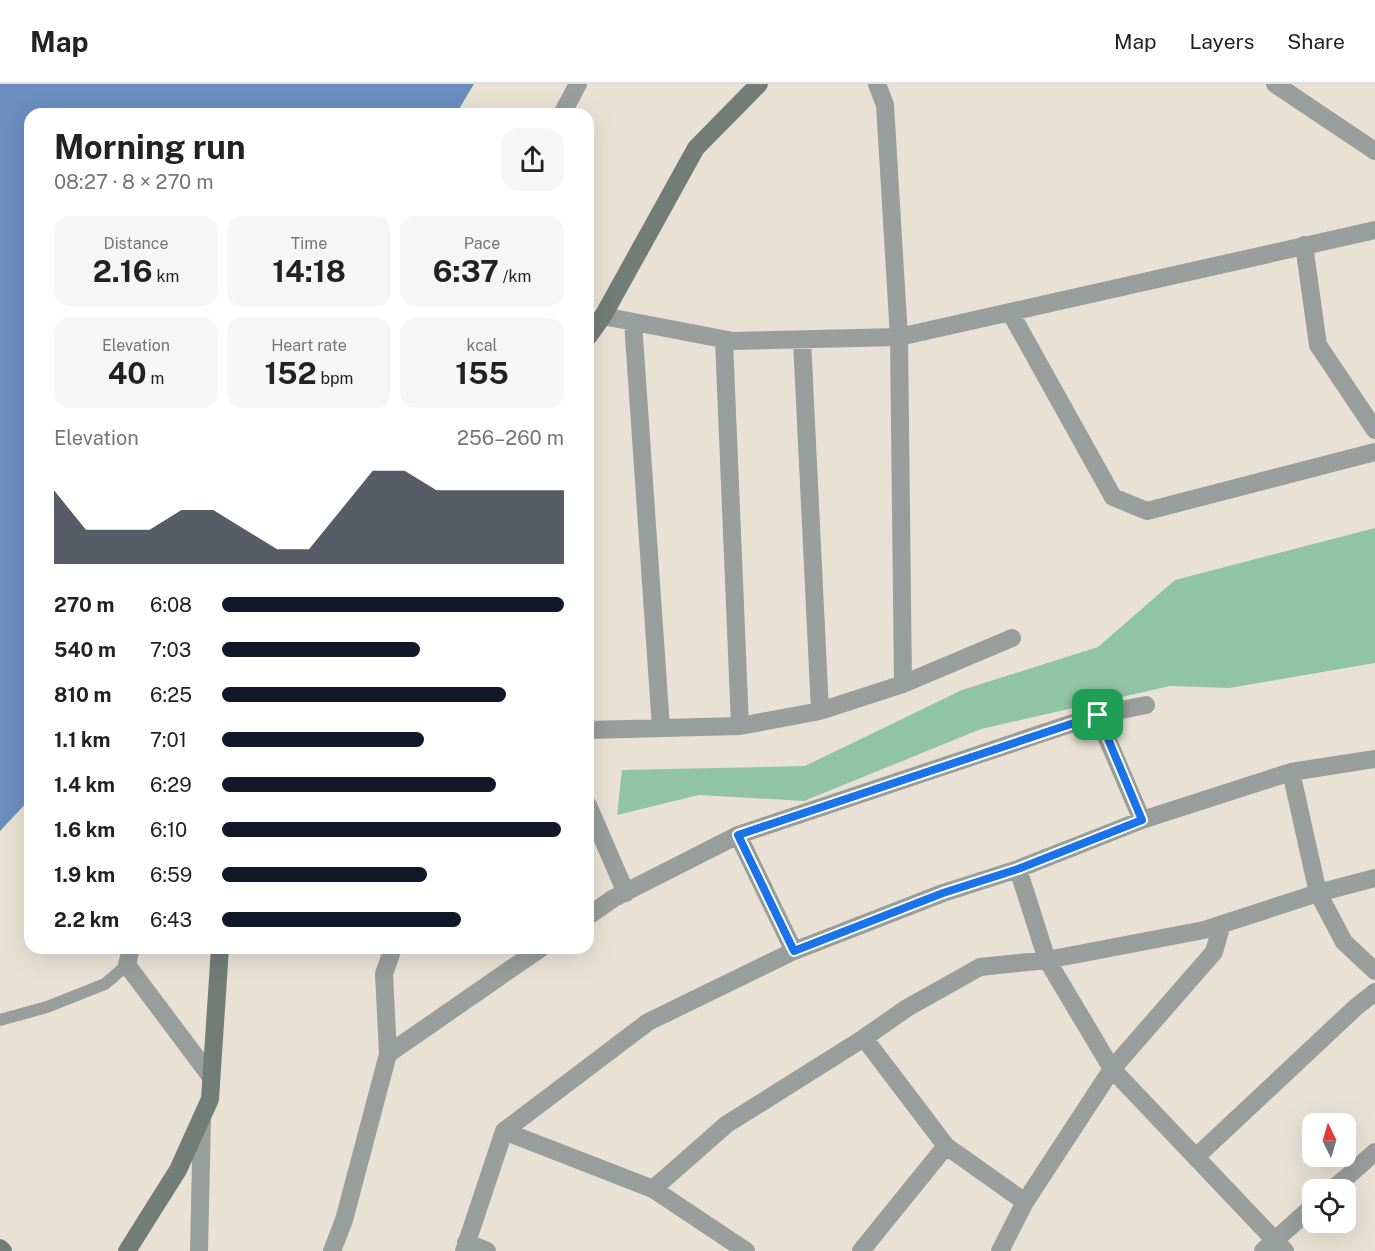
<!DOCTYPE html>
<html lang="en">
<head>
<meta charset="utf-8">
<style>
  :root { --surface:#fff; --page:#f6f6f6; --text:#222; --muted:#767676; --line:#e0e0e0; --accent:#111827 }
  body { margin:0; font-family:"Public Sans",sans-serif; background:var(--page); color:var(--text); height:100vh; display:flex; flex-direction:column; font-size:22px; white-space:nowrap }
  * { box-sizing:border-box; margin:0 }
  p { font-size:20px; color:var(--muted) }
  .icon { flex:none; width:33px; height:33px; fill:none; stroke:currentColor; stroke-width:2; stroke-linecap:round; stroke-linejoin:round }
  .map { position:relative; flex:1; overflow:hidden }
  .details { position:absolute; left:24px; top:24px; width:570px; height:846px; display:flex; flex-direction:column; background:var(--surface); border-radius:18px; box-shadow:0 6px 24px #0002 }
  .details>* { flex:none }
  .needle { width:39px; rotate:355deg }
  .controls { position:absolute; left:1302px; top:1029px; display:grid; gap:12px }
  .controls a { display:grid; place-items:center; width:54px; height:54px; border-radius:12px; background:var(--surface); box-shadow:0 6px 24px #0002; font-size:30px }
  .pin { position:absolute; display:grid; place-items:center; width:51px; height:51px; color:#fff; margin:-26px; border-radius:12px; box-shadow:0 3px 9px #0006 }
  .round { display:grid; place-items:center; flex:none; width:63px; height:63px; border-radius:18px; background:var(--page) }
  .headline { display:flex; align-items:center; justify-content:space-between; height:102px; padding:0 30px }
  h1 { font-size:33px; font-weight:700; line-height:45px }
  .stats { display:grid; grid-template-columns:repeat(3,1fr); gap:9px; height:102px; padding:6px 30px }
  .stats div { display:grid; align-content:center; border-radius:15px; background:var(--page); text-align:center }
  .stats b { font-size:30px; font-weight:700 }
  .stats small { font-size:16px; font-weight:400 }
  .stats p { font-size:16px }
  .chart { height:168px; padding:12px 30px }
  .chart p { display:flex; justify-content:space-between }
  .chart svg { width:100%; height:108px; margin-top:6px; fill:var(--accent); opacity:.7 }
  ul { padding:0 30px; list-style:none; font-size:20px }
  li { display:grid; grid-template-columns:96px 72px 1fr; align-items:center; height:45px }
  li i { height:15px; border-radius:8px; background:var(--accent) }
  header { display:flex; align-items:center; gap:36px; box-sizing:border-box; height:84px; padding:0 30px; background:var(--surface); border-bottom:2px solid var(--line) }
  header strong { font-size:28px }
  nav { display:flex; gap:33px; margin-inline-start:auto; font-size:21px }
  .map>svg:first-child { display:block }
  .green { fill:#91c3a5 }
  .water { fill:#6b8ebf }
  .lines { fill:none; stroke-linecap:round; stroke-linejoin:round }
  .lane { stroke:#979e9b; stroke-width:12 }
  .street { stroke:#979e9b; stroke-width:18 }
  .secondary { stroke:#737d78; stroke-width:18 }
  .route-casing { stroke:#fff; stroke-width:12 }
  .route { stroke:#1a73e8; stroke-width:8 }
</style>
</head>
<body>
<header>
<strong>Map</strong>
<nav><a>Map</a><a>Layers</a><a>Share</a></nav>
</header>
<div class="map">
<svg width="1375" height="1167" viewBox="0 0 1375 1167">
  <rect width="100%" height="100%" fill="#e9e2d4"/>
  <!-- green -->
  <path class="green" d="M1375,444V579L1229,604L1170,602L981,645L804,717L699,711L617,731L622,686L805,682L962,606L1098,563L1175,496Z"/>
  <!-- water -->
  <path class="water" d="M0,0H474L456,30H30V715L0,747Z"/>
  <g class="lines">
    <!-- lane -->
    <path class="lane" d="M0,936L47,923L105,900L127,881"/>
    <!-- street -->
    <path class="street" d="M877,0L885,21L899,253L903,600
      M1275,0L1375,67
      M562,30L578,0
      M1304,161L1318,261L1375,346
      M1010,228L1113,413L1147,427L1375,368
      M603,232L733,257L899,253L1375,146
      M633,238L661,644
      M724,256L740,642
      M820,627L903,600L1012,554
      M1097,631L1142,736
      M588,646L740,642L820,627L802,256
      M1291,688L1318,809L1344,858L1375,887
      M588,721L626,809
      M738,751L794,867
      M1018,785L1047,876L1112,985L1285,1167
      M588,832L614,814L738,751L1097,631L1146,621
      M131,864L127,881L211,993
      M864,954L946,1062L1025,1118
      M388,970L541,864
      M504,1047L653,1105L746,1167
      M1196,1073L1356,923L1375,908
      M653,1105L727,1040L864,954L907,924L980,883L1047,876L1204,846L1318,809L1375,794
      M1332,1106L1375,1068
      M466,1158L487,1167
      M199,1167L202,1033
      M332,1167L344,1136L388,970L384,890L393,864
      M464,1167L504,1047L648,938L794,867L943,809L1018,785L1142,736L1291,688L1375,675
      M861,1167L946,1062
      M1000,1167L1025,1118L1112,985L1214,868L1222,840
      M1263,1167L1312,1123"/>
    <!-- secondary -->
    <path class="secondary" d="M588,253L603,232L696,64L759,0
      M0,1164L3,1167
      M127,1167L178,1086L210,1015L220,864"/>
  </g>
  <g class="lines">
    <defs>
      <path id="route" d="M1098,631L1142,736L1018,785L943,809L794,867L738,751Z"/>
    </defs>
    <!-- route casing -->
    <use href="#route" class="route-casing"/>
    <!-- route -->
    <use href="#route" class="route"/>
  </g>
</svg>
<div class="controls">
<a><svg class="needle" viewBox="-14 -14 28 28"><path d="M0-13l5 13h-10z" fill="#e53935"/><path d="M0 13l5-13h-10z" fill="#767676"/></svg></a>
<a><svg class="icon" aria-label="locate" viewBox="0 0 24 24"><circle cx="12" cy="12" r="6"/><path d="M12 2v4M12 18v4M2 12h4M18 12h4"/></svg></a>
</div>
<div class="pin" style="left:1098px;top:631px;background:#1e9e55"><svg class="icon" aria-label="arrive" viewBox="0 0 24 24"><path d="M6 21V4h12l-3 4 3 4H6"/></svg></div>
<section class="details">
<div class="headline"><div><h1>Morning run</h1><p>08:27 · 8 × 270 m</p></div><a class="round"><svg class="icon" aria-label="share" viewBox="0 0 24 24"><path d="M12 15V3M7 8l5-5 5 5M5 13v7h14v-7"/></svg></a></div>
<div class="stats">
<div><p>Distance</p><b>2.16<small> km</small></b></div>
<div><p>Time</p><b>14:18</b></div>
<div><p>Pace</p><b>6:37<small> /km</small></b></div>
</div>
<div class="stats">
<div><p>Elevation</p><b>40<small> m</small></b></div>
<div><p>Heart rate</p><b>152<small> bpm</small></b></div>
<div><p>kcal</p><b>155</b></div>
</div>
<div class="chart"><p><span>Elevation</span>256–260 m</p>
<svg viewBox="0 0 160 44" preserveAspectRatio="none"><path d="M0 44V14L10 30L20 30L30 30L40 22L50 22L60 30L70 38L80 38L90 22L100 6L110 6L120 14L130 14L140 14L150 14L160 14V44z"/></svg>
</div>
<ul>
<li><b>270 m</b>6:08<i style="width:100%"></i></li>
<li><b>540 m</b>7:03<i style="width:58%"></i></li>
<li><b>810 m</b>6:25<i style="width:83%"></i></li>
<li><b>1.1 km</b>7:01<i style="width:59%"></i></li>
<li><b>1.4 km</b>6:29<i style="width:80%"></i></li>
<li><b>1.6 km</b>6:10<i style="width:99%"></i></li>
<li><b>1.9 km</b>6:59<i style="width:60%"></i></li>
<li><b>2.2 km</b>6:43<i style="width:70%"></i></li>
</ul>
</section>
</div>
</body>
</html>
